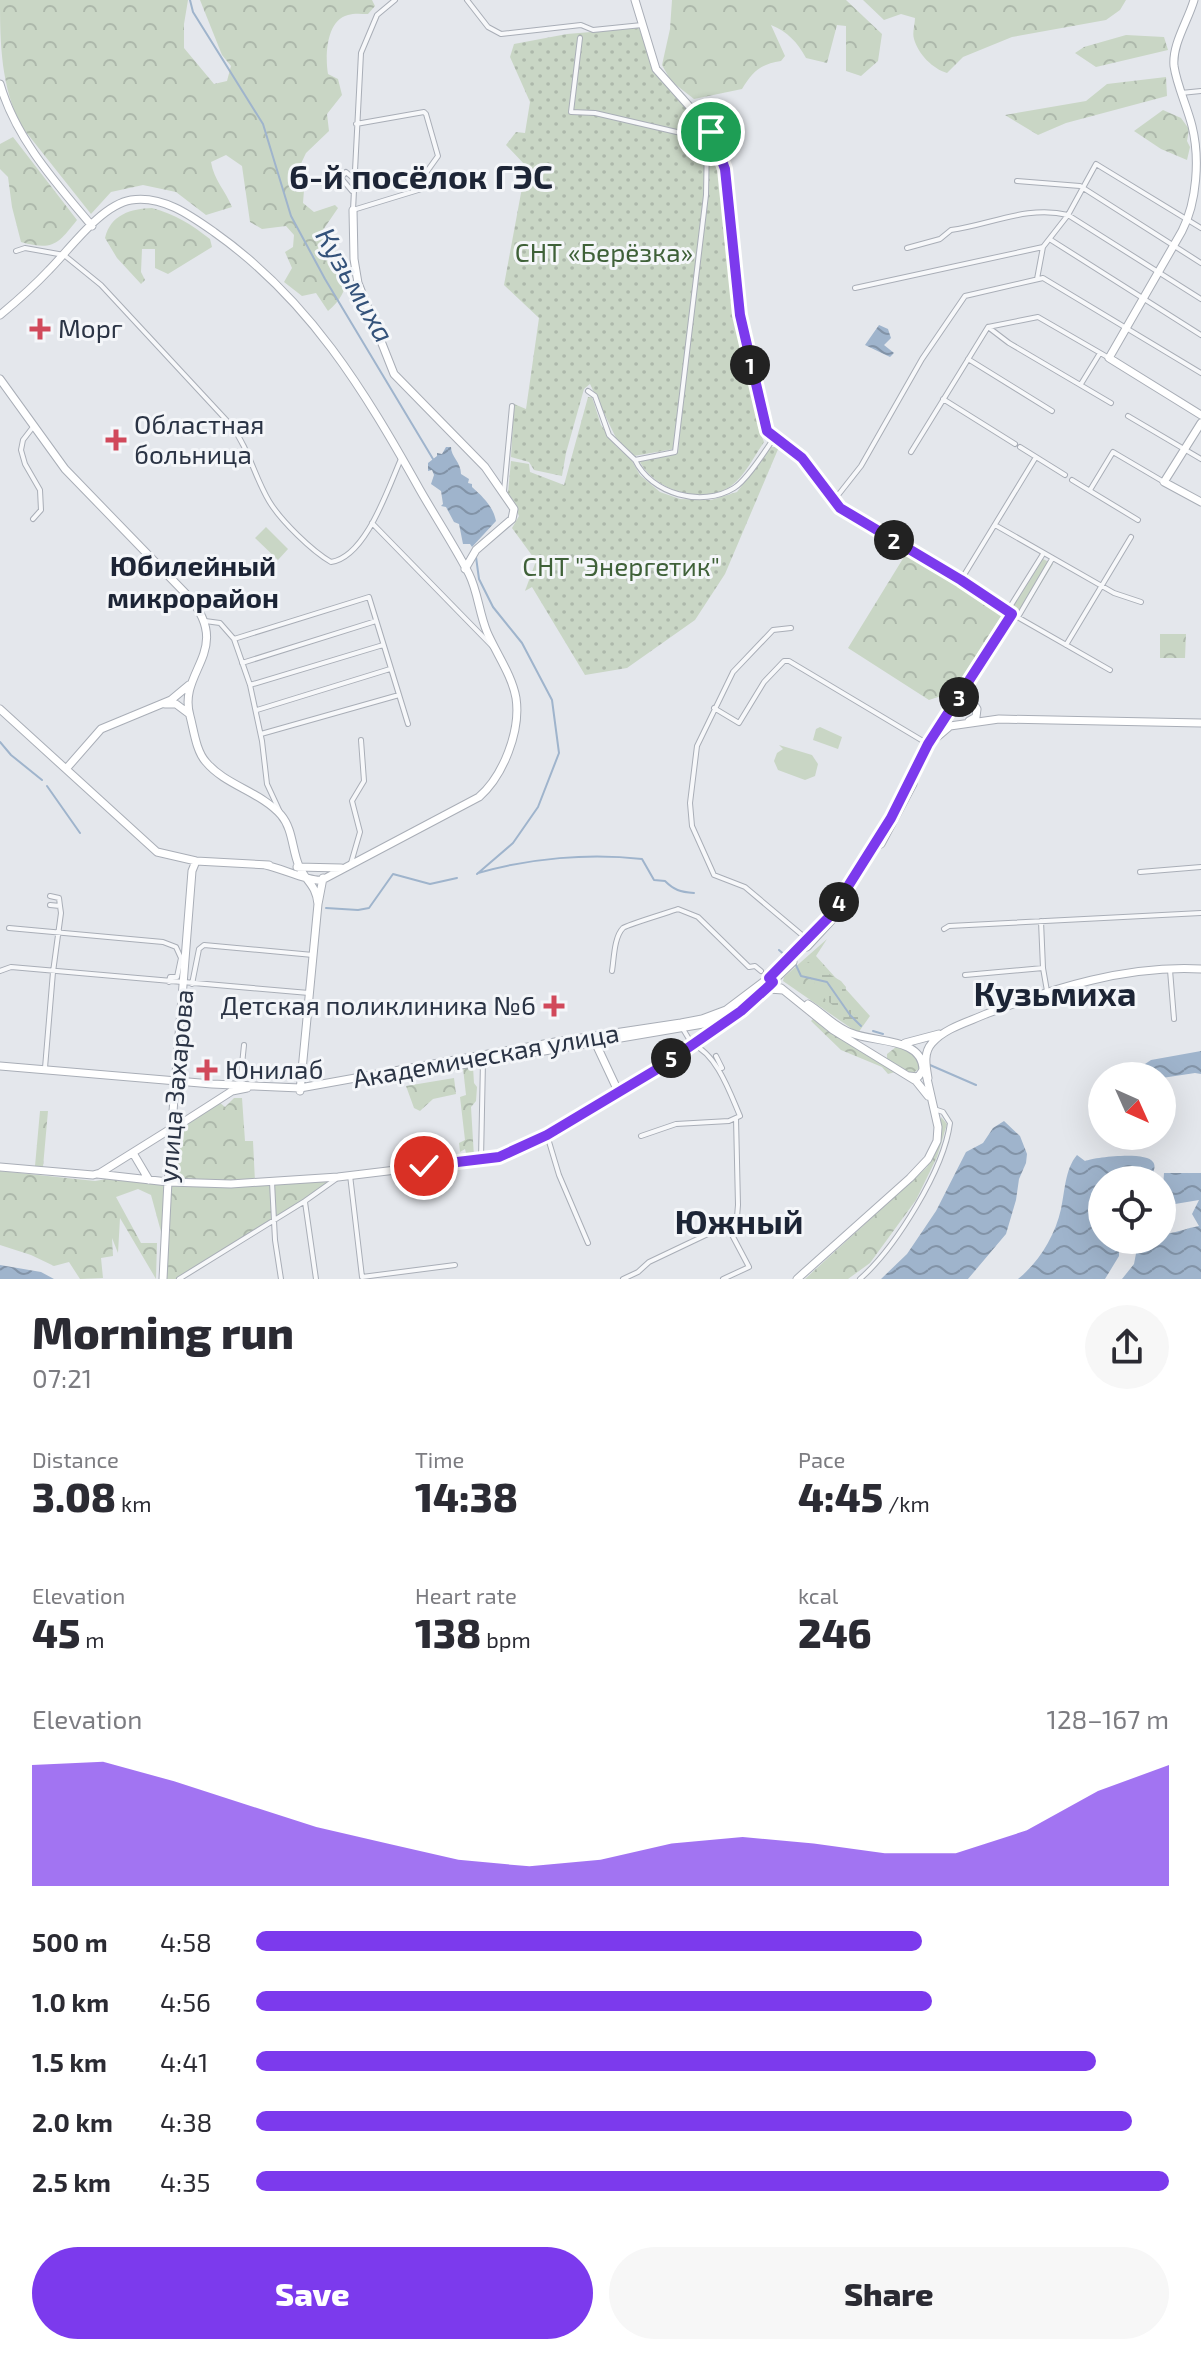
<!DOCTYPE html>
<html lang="en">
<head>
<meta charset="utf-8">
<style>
  :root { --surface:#fff; --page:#f7f7f7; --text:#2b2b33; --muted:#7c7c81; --accent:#7c3aed }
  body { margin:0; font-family:"Exo 2",sans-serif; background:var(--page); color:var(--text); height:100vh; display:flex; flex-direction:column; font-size:30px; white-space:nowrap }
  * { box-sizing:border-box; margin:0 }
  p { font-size:26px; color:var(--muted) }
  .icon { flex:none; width:44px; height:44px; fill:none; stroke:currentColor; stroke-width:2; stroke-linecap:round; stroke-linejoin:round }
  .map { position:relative; height:1279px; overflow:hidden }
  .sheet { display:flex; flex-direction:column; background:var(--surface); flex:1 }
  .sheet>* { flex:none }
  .needle { width:52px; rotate:135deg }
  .controls { position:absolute; left:1088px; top:1062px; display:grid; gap:16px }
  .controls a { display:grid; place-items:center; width:88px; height:88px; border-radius:50%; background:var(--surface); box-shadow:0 8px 32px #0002; font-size:40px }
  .pin { position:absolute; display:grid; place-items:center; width:68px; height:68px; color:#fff; margin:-34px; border:4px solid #fff; border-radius:50%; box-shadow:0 2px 8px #0007 }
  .km { position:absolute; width:40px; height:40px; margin:-20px; border-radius:50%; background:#222; color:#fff; font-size:22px; line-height:40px; text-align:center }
  .round { display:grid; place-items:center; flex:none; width:84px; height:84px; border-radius:42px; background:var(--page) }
  .head { display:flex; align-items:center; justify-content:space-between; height:136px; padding:0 32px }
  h1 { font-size:44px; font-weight:800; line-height:60px }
  .stats { display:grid; grid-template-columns:repeat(3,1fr); gap:12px; height:136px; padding:8px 32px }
  .stats div { display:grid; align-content:center }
  .stats b { font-size:40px; font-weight:800 }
  .stats small { font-size:22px; font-weight:400 }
  .stats p { font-size:22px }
  .chart { height:224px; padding:16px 32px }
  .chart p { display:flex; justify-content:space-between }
  .chart svg { width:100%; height:144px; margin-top:8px; fill:var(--accent); opacity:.7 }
  .cta { display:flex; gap:16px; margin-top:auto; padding:16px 32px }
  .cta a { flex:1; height:92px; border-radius:48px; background:var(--accent); color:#fff; font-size:32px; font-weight:800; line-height:92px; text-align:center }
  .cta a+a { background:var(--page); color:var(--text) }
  ul { padding:0 32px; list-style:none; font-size:26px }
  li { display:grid; grid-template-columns:128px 96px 1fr; align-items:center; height:60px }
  li i { height:20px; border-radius:10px; background:var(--accent) }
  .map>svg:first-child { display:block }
  .forest { fill:url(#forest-crowns) }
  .wetland { fill:url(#wetland-marsh) }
  .garden { fill:url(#garden-dots) }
  .pitch { fill:#c9d6c5 }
  .water { fill:url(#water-waves) }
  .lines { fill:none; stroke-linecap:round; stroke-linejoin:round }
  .stream { stroke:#9fb4cc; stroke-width:2 }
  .street-casing { stroke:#a9aeb7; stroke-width:6 }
  .secondary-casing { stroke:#a9aeb7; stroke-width:9 }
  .street { stroke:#f7f8fa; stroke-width:4 }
  .secondary { stroke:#fff; stroke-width:7 }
  .route-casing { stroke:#fff; stroke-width:16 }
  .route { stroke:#7c3aed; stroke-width:10 }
  .poi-dot { fill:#d1495b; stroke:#f4f6f9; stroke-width:3 }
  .labels { text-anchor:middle; stroke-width:6; stroke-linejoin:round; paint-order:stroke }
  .park-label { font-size:26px; fill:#3f6138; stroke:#f4f6f9 }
  .poi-label { font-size:26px; fill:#2b3445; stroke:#f4f6f9; text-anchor:start }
  .street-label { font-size:26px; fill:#2b3445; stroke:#f4f6f9 }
  .water-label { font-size:28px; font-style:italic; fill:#34527a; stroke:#f4f6f9 }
  .neighbourhood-label { font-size:28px; font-weight:bold; fill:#1d2536; stroke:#f4f6f9 }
  .district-label { font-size:34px; font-weight:bold; fill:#1d2536; stroke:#f4f6f9 }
</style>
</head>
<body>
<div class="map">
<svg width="1201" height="1279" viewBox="0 0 1201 1279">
  <defs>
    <pattern id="forest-crowns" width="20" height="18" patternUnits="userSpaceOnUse" patternTransform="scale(2)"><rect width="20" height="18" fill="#c9d6c5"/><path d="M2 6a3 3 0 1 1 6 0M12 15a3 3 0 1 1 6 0" fill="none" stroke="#adb8ab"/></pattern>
    <pattern id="wetland-marsh" width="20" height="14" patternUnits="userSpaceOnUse" patternTransform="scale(2)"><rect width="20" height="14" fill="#c9d6c5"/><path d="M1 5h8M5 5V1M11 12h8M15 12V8" fill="none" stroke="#adb8ab"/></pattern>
    <pattern id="garden-dots" width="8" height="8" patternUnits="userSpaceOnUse" patternTransform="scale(2)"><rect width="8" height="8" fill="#c9d6c5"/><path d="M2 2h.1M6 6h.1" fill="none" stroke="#adb8ab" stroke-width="1.8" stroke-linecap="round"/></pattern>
    <pattern id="water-waves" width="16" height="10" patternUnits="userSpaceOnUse" patternTransform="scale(2)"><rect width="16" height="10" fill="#9fb4cc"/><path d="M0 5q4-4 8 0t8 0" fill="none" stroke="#8293a7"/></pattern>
  </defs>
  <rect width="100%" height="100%" fill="#e4e7ec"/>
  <!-- forest -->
  <path class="forest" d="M0,0H188L184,24V48L214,84L227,81L231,66L222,55L200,0H372L375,6L368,14C362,14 354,13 348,15C326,20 325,57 328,74L338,79L342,95L327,114L329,131L306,153L297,172L304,190L303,203L314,212L335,205L338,208L323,230C341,260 361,283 328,311L316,293L302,296L284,282L292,268L285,252L293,247L294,235L286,226L262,229L250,222L242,166L226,155L211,162C214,180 225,190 232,207L206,215L176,192L143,185L111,192L91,214L22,127C1,88 0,44 0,0Z
    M672,0H846L882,34L878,61L861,76L846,71V26L837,25L827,63L806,58C797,42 788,32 771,25L785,56L781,61C761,64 753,71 742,89L694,99L671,81L662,65L670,29Z
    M863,0H1126L1120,10L1106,20L1012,37L963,57L947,73C933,69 918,54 914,39C912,33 915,24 915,18L901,14L884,20Z
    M1126,35L1164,37L1168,50L1096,67L1075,53L1084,47Z
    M1166,77L1167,96L1066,123L1038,135L1005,115L1086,101L1107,84Z
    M1163,110L1181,118L1189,129L1187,141L1190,147L1187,160L1161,149L1134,131Z
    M13,137L77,220C58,244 53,251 21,242L12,207L8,177L0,169V144Z
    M152,208C175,214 192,225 210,239L212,247L168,274L155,268V249H142L141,272L145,280L141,284L117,258L105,238C111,214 131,209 152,208Z
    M907,552L1003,613L953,692L929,700L848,648Z
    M1039,557L1053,564L1023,613L1010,605Z
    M1160,634H1186L1185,658H1160Z
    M827,939L816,956L870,1016L858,1033L783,981L784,977Z
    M813,1019L826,1030L895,1072L888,1074L882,1067L841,1050L811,1021Z
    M896,1047L915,1053L921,1067L912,1074L887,1059V1054Z
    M466,1065L473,1067L474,1083L477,1087L476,1101L471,1107L474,1157H467L465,1149L460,1152L459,1143L465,1140L460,1097L466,1095L463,1068Z
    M454,1078L456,1094L433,1099L420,1111L414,1108L406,1086Z
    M234,1098H242L245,1141H253L255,1182L171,1180C178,1127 172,1131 219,1102L225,1107Z
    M40,1111H48L43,1167L35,1166Z
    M941,1117L947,1124L937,1157L916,1200L870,1263L848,1279H805L927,1167L941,1136Z
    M0,1171L95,1181L112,1178L165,1184L163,1239L151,1195L138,1189L116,1197L141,1243H157L156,1279L120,1218L118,1253L112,1238L113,1256L101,1258L103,1278L80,1279L69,1262L54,1266L31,1255L0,1245Z
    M338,1177L179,1279H163L168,1182L231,1184Z"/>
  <!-- wetland -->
  <path class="wetland" d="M808,962L841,981L846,987L845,999L854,1014L864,1022L861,1028L856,1029L844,1019V1014L825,999L804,967Z"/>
  <!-- garden -->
  <path class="garden" d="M639,28L655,74L703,125L723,170L737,319L758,427L764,442C755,455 744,477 731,486C702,506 653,490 639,460L678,452L686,368L709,187L708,137L705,186L674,449L634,456L616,438L590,384L584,389L566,453L562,476L534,470L529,462L511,457L514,404L526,409L539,318L504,285L526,166L506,145L516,132L525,133L530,102L510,57L514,44L567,34Z
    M588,397H592L601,425L616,446L631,459L640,475L660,492L680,499L711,500L737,492L771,447H779L725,574L695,620L627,668L585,675L532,587L525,591L536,561L512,528L519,516L508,493L511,461L529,464L530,472L564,485Z"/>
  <!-- pitch -->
  <path class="pitch" d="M266,527L288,549L278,560L255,538Z
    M820,727L842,737L838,749L813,740L816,729Z
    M779,745L812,755L818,764L815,776L805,780L778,770L774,761L777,753L783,749Z"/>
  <!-- water -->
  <path class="water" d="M879,325L888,329L891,338L884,345L894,353L890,357L865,345Z
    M446,447H451C451,457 461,462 461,474L469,479L468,483L472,484V487C483,497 493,506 496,521L472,547L470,544H463L459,524L454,522L446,507L441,506L443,504L441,491L431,484L434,475L432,470L428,471V463L437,456V453L442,454Z
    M1201,1051V1074L1195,1073L1162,1078L1127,1076L1151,1060Z
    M1004,1121L1020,1136L1027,1154L1026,1163L1019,1179L1016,1200L1006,1234L968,1279H881L907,1254L936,1211L966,1152L983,1143L993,1128Z
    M1077,1155L1085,1161C1095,1157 1147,1151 1153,1162C1157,1167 1152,1175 1150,1180H1102V1240H1119V1256L1105,1279H1018C1039,1262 1055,1236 1061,1209C1065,1191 1065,1169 1077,1155Z
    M1164,1173H1201V1279H1122L1134,1264L1138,1243L1143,1240H1162V1234C1173,1234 1187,1228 1199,1226L1192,1214L1199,1200L1169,1205L1162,1202Z
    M0,1265L41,1272L54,1279H0Z"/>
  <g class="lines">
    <!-- stream -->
    <path class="stream" d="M190,0L193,12L263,124L291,216L325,279L433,459
      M476,557L479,579L493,607L522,643L552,700L559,753L538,807L513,843L477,874
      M0,742L11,755L42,780
      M47,786L80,833
      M478,873C530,858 589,853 642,859L654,880L665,881C674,890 680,892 694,893
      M326,908L358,910L369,908L393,874L430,884L457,878
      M779,950L787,957
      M795,963L801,976L827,982L850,1015L861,1026
      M873,1031L883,1034
      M930,1065L976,1085"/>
    <defs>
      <path id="street" d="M395,0L377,15L361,53L353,210L438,184
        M467,0L488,27L501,34L581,25L593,30L642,25
        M580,38L571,112L595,113L681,133L705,135L707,141L706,195L675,452L635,460C651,494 702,508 734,488C747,480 765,451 774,438
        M1181,93L1201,91
        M356,124L424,112L426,114L438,156L413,191
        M1017,181L1080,186L1201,263
        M352,191L341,178L346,172L353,178
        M1051,240L1201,335
        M907,248L940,239L951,230C990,225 1027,205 1068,215L1201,299
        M16,251L25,248L64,255L101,285L230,424C249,448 254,476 269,501C281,521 312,551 331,562C366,557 388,488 401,459
        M1037,279L1043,247L1068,215L1096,164L1201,228
        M855,288L1043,247
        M988,327L1009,343L1111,403
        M968,359L1052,411
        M1081,384L1100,353
        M588,391L595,396L609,435L635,460
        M943,399L1015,444
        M1128,416L1201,459
        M1020,447L1065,475
        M911,452L988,327L1038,317L1109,358
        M1072,480L1138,520
        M1090,490L1113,452L1164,482
        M504,491L512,406
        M835,499L861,466L922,359L965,296L1043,278L1201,373
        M33,519L41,510L40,490L25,464L21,450L23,440L33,427
        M372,523L493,647
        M995,525L1114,593L1141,602
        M961,580L1036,457
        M1008,610L1043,554
        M1012,614L1110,670
        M1018,617L1052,559
        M205,621L220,623L234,639L250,685L262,741L267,784L280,812
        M791,628L773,630L733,672L697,746L690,803L692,826L714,875L745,887L808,940
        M234,639L369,597L408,724
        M1066,645L1131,537
        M242,663L376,621
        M250,685L383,645
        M714,708L739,723L764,682L784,661H789L928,744
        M257,710L390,669
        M261,734L399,695
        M351,863L360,832L352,801L364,781L361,740
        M1140,872L1201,867
        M50,896L59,898L60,906
        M1041,921L1043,968L1047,991
        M9,928L163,942L176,947L181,958L177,977H170L169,982
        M944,929L949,926L1201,913
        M1170,970L1174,1019
        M0,971L11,967L309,993
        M612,971C614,959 614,937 623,928C626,925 670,912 678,909L698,917L749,967L755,966L761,971
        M965,975L1043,968
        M192,984L199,949L204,945L313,955
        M683,1029L692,1044
        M716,1056L722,1068
        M45,1068L53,972L61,913L60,906L50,905
        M240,1084L244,1045
        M618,1091L659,1068L737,1014
        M547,1135L559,1175L588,1243
        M641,1136L676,1124L729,1121L740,1116C730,1093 717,1054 692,1044
        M481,1159L483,1061
        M350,1175L362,1277L455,1265
        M272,1182L275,1240L281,1279
        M305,1202L316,1279
        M179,1279L305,1201L336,1179
        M623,1279L638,1272L649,1262L731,1223
        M723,1279L749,1267L731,1233V1223L737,1217L738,1205L736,1118
        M860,1279C895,1248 944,1170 950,1123L943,1112L934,1109"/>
      <path id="secondary" d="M1194,0C1188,21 1172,44 1174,66C1177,86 1187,106 1192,126C1200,158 1197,202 1182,231L1109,358L1201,415
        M0,84C16,139 56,183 92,226
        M353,210L354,259L358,283L394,374L485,467L514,509L512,519L476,550L465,569
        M0,315C17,301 34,286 49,270C70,249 101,205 131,200C162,195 190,215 214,232C309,299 364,390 420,490C436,518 454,545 469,574C478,592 479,613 487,632C496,653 512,675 516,698C521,731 503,776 479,797L322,880C310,882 281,868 265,865
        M0,379L65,469L189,597C234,651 177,671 190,716C194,731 196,751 206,762C225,785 261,792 281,815C293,829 292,850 299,866C306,882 316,884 318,904
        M1201,423L1164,482L1201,502
        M960,696L967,694L977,709L976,717L969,721
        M165,704H176L188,713
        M0,709L157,852L196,861L269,865
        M937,737L950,726L999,719L1201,723
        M66,769L101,729L171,700L189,685
        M881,844L913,784
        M297,867L341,868
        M807,947L831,921
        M767,987L793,962
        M781,988L833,1030L916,1081L928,1096
        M808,1004C823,1013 834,1027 851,1033C874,1043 923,1037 923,1070L918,1077L909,1076
        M905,1043L939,1034
        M0,1066L212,1084L300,1088L555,1042L681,1023L702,1019L726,1010L771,976L828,918L891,818L928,744L1012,614L961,580L840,508L802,458L767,431L740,315L725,169L720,150L705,124L656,69L635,0
        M928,1078C926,1066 923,1053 932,1043C945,1028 968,1022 986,1014C1054,988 1127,965 1201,969
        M367,1081L703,1024L733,1013L769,989L783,990
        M300,1091L318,904L323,878
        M171,1137L192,871L196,861
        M133,1153L149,1180
        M0,1167L93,1175L100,1173L172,1128
        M97,1174L168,1182L231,1184L338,1177L495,1158L547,1135L594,1109L618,1091L595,1042
        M168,1182L174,1134L179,1125L232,1091L247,1088
        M163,1279L168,1181
        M797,1279L910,1178L928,1159L937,1141L938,1127L926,1074"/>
    </defs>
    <!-- street casing -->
    <use href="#street" class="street-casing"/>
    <!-- secondary casing -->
    <use href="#secondary" class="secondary-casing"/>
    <!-- street -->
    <use href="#street" class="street"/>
    <!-- secondary -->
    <use href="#secondary" class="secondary"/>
  </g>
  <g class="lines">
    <defs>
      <path id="route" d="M424,1166L499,1157L547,1135L659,1068L741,1011L770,985L773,982L769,978L828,918L891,818L928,744L1012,614L961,580L840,508L802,458L767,431L740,315L725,169L711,132"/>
    </defs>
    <!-- route casing -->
    <use href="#route" class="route-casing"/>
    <!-- route -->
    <use href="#route" class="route"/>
  </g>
  <!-- markers -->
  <g class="poi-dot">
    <path d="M36 317h8v8h8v8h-8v8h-8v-8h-8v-8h8z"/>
    <path d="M112 428h8v8h8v8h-8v8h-8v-8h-8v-8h8z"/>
    <path d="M550 994h8v8h8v8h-8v8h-8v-8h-8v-8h8z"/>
    <path d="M203 1058h8v8h8v8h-8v8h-8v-8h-8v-8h8z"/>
  </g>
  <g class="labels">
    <!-- park labels -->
    <g class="park-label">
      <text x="604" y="262">СНТ «Берёзка»</text>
      <text x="621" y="576">СНТ "Энергетик"</text>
    </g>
    <!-- poi labels -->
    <g class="poi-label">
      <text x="58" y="338">Морг</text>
      <text x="134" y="434">Областная<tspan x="134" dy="30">больница</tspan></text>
      <text x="536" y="1015" text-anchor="end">Детская поликлиника №6</text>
      <text x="225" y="1079">Юнилаб</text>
    </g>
    <!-- street labels -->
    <g class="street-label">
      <text transform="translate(486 1056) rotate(-10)" y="9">Академическая улица</text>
      <text transform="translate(176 1086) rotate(-85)" y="9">улица Захарова</text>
    </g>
    <!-- water labels -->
    <g class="water-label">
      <text transform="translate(355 285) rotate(60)" y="10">Кузьмиха</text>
    </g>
    <!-- neighbourhood labels -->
    <g class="neighbourhood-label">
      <text x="193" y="576">Юбилейный<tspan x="193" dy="32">микрорайон</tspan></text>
    </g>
    <!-- district labels -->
    <g class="district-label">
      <text x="421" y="189">6-й посёлок ГЭС</text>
      <text x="1055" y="1006">Кузьмиха</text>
      <text x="739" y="1234">Южный</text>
    </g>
  </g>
</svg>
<div class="controls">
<a><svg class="needle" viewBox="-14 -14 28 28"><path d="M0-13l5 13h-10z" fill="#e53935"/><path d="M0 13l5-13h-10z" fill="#7c7c81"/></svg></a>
<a><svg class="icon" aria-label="locate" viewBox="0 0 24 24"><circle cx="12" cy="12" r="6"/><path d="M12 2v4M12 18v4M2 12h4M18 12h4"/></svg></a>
</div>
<div class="pin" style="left:711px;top:132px;background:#1e9e55"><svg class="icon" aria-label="arrive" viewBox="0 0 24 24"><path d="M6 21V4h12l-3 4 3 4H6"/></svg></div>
<div class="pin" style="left:424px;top:1166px;background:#d93025"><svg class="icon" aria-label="check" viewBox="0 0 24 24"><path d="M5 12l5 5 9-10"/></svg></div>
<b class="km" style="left:750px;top:365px">1</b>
<b class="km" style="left:894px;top:540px">2</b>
<b class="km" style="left:959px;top:697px">3</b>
<b class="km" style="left:839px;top:902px">4</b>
<b class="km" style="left:671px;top:1058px">5</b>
</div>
<section class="sheet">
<div class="head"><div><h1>Morning run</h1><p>07:21</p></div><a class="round"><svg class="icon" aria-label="share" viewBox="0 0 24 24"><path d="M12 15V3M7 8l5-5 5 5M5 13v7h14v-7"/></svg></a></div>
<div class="stats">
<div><p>Distance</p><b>3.08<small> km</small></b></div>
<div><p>Time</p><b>14:38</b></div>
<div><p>Pace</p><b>4:45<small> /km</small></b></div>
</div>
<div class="stats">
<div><p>Elevation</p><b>45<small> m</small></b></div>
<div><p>Heart rate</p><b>138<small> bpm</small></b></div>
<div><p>kcal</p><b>246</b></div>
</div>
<div class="chart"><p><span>Elevation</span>128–167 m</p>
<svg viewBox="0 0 160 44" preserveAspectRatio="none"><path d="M0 44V7L10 6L20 12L30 19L40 26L50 31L60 36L70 38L80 36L90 31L100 29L110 31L120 34L130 34L140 27L150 15L160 7V44z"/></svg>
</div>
<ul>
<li><b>500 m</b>4:58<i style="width:73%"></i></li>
<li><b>1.0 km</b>4:56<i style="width:74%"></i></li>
<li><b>1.5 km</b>4:41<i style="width:92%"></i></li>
<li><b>2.0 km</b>4:38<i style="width:96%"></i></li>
<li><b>2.5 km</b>4:35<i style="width:100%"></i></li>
</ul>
<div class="cta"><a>Save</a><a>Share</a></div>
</section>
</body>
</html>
